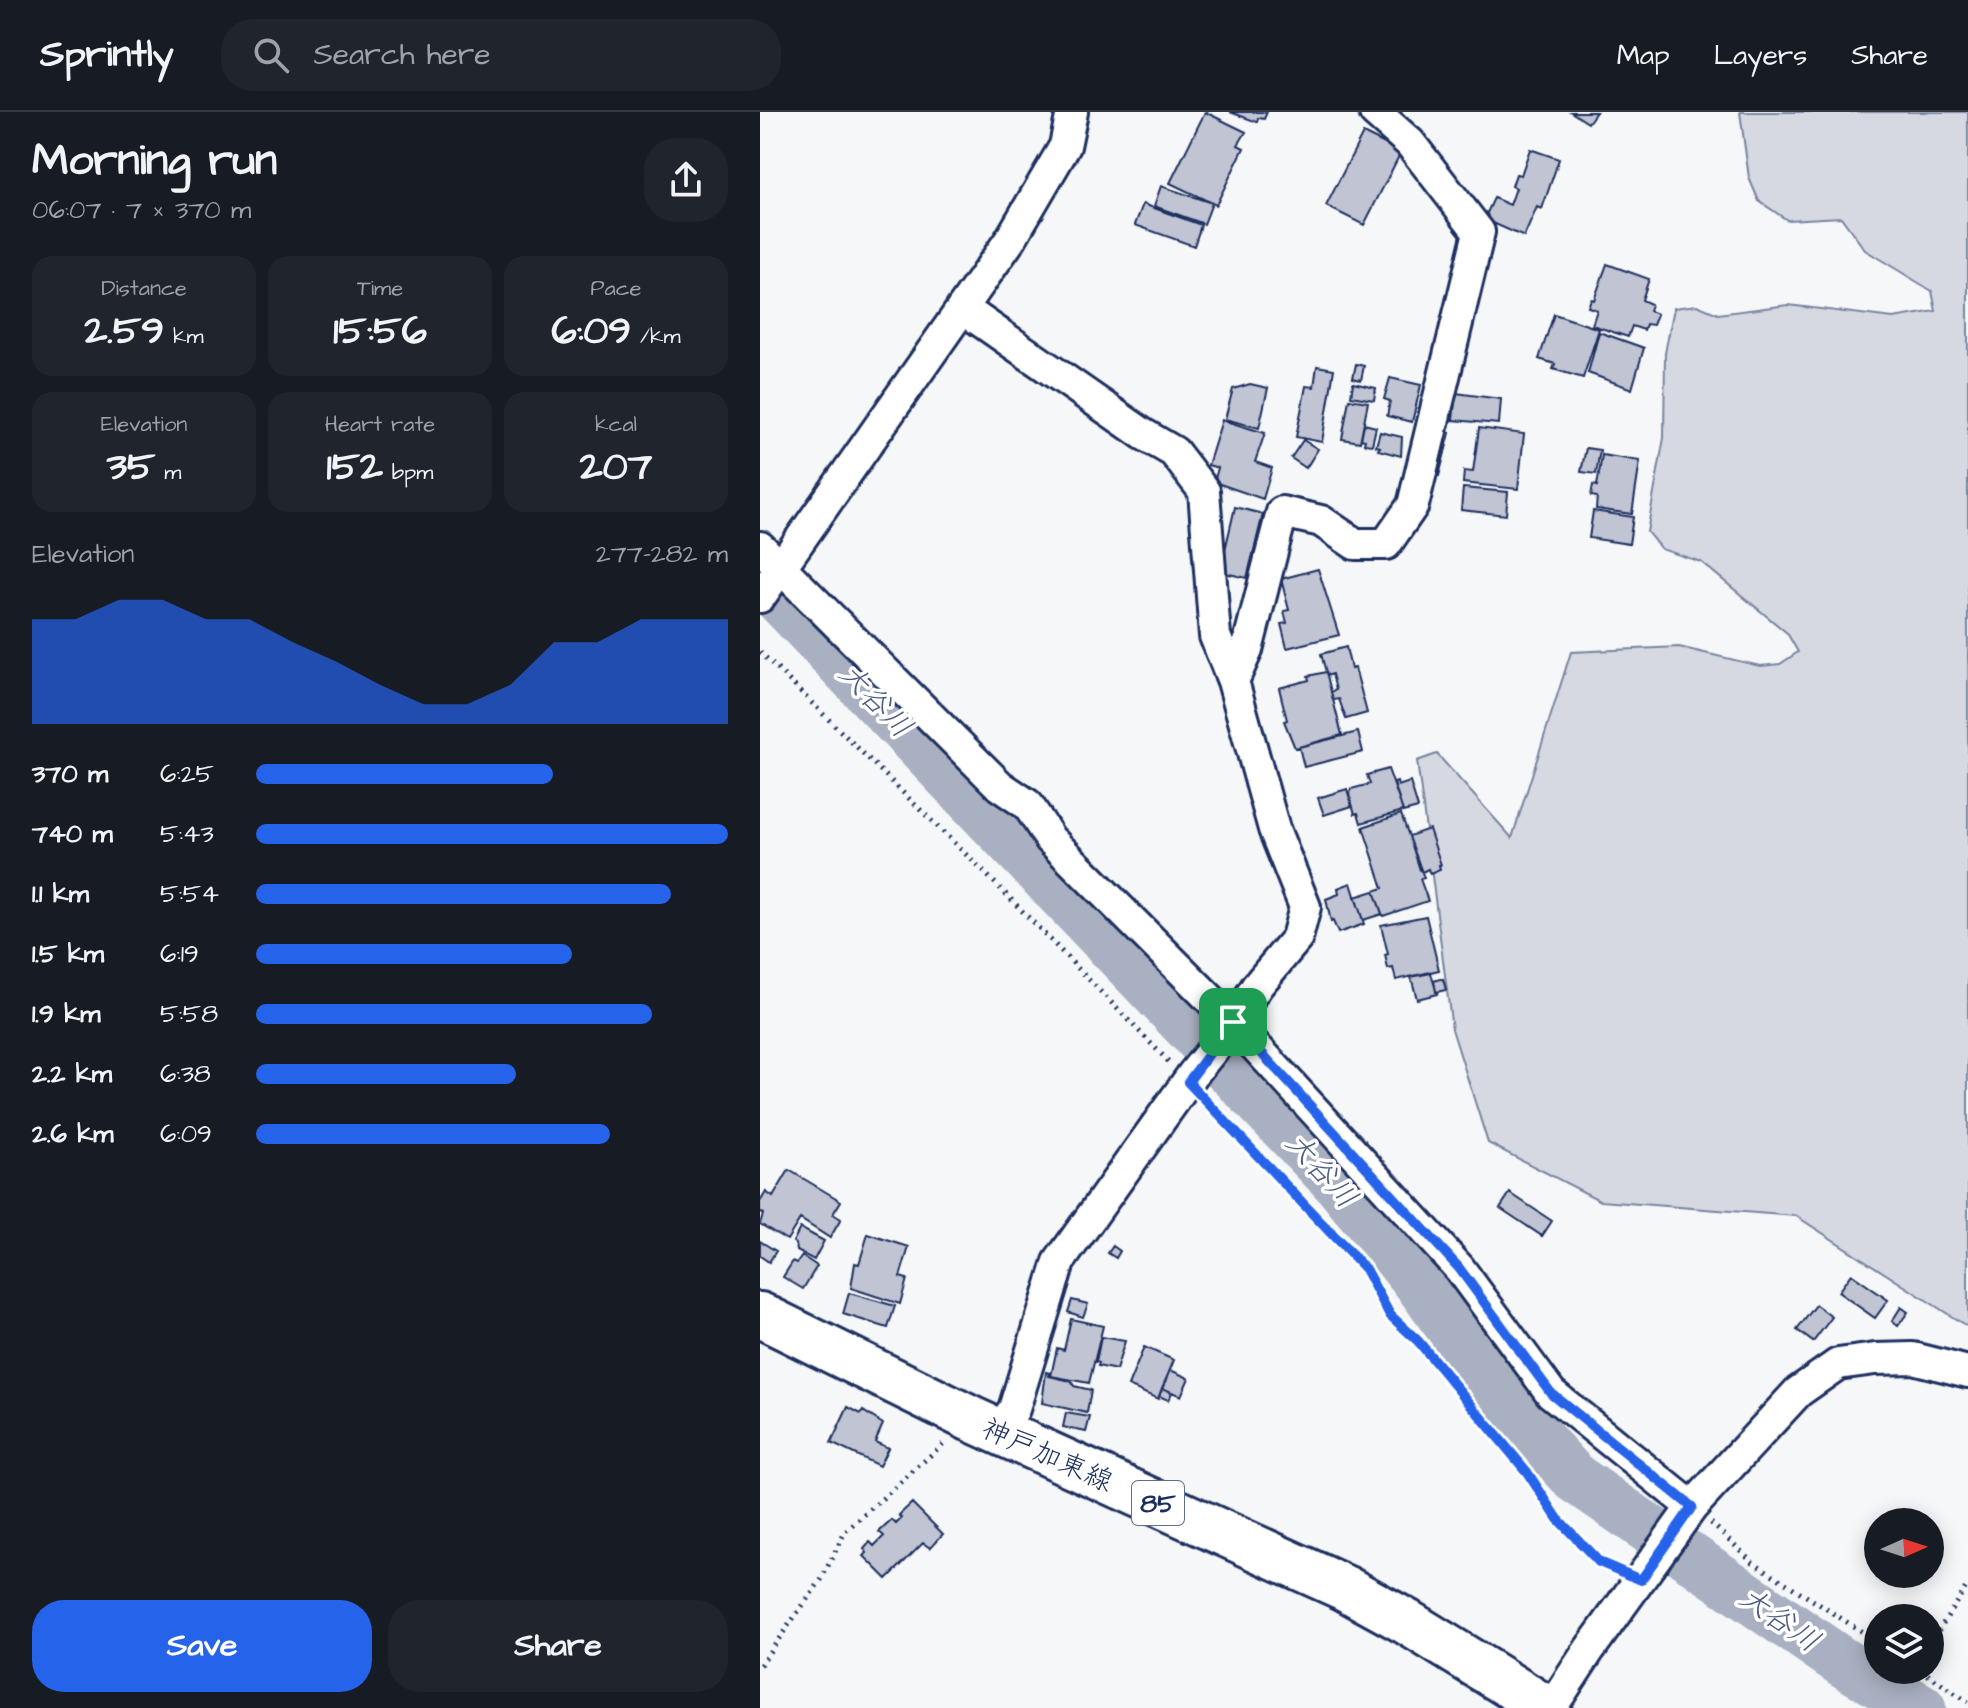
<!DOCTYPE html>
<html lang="en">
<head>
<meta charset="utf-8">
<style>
  :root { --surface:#171b24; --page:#20242c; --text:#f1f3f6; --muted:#9ea1a6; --line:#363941; --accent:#2563eb }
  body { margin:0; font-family:"Architects Daughter","Klee One",sans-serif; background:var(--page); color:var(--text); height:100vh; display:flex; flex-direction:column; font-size:30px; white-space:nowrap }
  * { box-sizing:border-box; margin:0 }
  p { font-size:26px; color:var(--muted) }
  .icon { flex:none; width:44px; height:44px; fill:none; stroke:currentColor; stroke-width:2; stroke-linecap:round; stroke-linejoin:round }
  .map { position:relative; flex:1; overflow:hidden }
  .panel { display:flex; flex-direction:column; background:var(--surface); width:760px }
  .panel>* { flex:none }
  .needle { width:52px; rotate:87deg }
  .tools { position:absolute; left:1104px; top:1396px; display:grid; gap:16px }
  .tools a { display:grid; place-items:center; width:80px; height:80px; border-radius:50%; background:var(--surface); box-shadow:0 4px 20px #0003; font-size:40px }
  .pin { position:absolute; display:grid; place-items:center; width:68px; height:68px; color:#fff; margin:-34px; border-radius:16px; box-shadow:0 4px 12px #0006 }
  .round { display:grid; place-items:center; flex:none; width:84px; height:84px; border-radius:32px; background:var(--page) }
  .headline { display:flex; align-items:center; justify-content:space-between; height:136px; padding:0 32px }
  h1 { font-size:44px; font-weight:700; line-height:60px }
  .figures { display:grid; grid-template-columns:repeat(3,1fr); gap:12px; height:136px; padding:8px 32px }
  .figures div { display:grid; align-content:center; border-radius:20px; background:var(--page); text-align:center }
  .figures b { font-size:40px; font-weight:700 }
  .figures small { font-size:22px; font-weight:400 }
  .figures p { font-size:22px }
  .chart { height:224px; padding:16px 32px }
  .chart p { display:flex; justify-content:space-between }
  .chart svg { width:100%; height:144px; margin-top:8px; fill:var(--accent); opacity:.7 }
  .button { display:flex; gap:16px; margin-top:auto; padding:16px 32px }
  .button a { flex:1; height:92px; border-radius:32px; background:var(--accent); color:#fff; font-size:32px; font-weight:700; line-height:92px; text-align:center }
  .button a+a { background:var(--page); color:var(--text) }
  ul { padding:0 32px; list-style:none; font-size:26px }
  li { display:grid; grid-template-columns:128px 96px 1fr; align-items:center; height:60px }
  li i { height:20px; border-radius:10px; background:var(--accent) }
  header { display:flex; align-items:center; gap:48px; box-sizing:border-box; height:112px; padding:0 40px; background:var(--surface); border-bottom:2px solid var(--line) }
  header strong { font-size:38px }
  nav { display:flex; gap:44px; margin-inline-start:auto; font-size:28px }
  .search { width:560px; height:72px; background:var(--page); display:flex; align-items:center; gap:20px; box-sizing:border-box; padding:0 28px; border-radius:32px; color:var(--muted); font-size:30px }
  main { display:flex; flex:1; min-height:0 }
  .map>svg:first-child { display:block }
  .green { fill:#d6d9e2; stroke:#7884a0; stroke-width:2 }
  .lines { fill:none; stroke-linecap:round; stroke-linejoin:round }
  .river { stroke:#a9b0c1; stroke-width:50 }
  .building { fill:#c0c4d3; stroke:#1b2f5e; stroke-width:2 }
  .street-casing { stroke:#1b2f5e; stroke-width:36 }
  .primary-casing { stroke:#1b2f5e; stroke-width:50 }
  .path { stroke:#1b2f5e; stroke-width:5; stroke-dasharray:2 6; stroke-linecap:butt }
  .street { stroke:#fff; stroke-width:30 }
  .primary { stroke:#fff; stroke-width:44 }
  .route-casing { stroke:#fff; stroke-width:16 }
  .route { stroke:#2563eb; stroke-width:10 }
  .labels { text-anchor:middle; stroke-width:7; stroke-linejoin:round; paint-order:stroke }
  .shield { fill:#fff; stroke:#5f6d8e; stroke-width:2 }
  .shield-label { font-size:26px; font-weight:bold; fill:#1b2f5e }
  .street-label { font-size:28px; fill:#1b2f5e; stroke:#fff }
  .water-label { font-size:30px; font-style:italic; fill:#4d5c81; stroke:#fff }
</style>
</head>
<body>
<header>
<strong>Sprintly</strong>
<div class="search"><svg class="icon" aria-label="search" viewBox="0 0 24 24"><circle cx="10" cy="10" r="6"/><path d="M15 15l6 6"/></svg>Search here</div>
<nav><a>Map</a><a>Layers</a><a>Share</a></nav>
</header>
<main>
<section class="panel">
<div class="headline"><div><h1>Morning run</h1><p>06:07 · 7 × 370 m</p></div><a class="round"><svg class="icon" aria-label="share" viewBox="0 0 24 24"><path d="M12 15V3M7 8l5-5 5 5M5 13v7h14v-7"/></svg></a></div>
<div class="figures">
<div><p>Distance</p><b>2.59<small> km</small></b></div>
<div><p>Time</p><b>15:56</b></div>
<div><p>Pace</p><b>6:09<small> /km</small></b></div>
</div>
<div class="figures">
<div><p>Elevation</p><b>35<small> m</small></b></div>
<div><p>Heart rate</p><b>152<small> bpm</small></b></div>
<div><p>kcal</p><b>207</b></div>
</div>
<div class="chart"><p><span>Elevation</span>277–282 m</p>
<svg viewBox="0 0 160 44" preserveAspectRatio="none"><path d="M0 44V12L10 12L20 6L30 6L40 12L50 12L60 19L70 25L80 32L90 38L100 38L110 32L120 19L130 19L140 12L150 12L160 12V44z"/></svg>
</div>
<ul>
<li><b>370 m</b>6:25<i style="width:63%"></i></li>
<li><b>740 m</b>5:43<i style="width:100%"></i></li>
<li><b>1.1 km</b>5:54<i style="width:88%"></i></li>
<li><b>1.5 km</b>6:19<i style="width:67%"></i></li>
<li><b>1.9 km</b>5:58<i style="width:84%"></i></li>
<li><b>2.2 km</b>6:38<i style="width:55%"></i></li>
<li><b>2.6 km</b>6:09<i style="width:75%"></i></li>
</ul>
<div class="button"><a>Save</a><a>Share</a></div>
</section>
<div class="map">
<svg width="1208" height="1596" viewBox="0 0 1208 1596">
  <rect width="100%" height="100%" fill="#f6f7f9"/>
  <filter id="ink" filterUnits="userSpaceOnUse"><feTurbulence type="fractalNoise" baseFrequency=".0125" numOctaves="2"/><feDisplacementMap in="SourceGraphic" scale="16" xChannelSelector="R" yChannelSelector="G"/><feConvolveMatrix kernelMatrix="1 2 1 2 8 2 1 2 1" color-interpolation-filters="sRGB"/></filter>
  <g filter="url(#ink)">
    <!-- green -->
    <path class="green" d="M980,0H1208V1215L1036,1104L841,1089L728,1031L692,917L657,649L677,642L752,726L811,540L919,535L1000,554L1020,552L1038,540L1027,521L941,450L901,437L887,420L904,326L905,241L914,196L937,193L958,202L1028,193L1133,206L1176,199L1172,179L1105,138L1081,105L1027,108L999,89L989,66Z"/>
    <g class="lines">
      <!-- river -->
      <path class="river" d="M0,467L579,1073L662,1176L740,1284L815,1366L1082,1550L1161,1596"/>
    </g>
    <!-- building -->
    <path class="building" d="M445,0L486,20L478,33L484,36L456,93L410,71Z
      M470,0H507L504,7L498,6L497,10Z
      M811,0H836L828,11Z
      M603,21L641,40L604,113L566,94Z
      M770,37L799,47L782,97L777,95L764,125L724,107L734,86L750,93L756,76L752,74L756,62L761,63Z
      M401,74L452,91L444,112L394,94Z
      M383,92L441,113L434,134L375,113Z
      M847,152L889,167L882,188L891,192L889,199L897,202L893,213L886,212L884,218L872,214L868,225L832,213L837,198L828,195L831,187L834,188Z
      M794,202L839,217L823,266L793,257L795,252L779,247Z
      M839,220L884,236L872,277L828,261Z
      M596,252L604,254L601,268L593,266Z
      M557,254L574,257L562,330L536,325L546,274L554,275Z
      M630,266L661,273L652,310L627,304L630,289L624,287Z
      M593,271L616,276L614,288L591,284Z
      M490,272L508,276L499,316L465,307L473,277Z
      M696,281L741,287L739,312L693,308Z
      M589,287L608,290L600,330L582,327Z
      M462,308L505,321L495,350L512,356L503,387L454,370L458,356L448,353Z
      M604,312L616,315L612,333L604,332L605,328L601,327Z
      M719,316L764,322L758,377L703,371L704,359L713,360Z
      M680,318L690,321L679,364L668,361Z
      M620,320L642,325L641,344L618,338L620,335L616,334Z
      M543,328L558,337L546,356L531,346Z
      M826,336L840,338L836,362L821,360Z
      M842,343L880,349L872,402L836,397L837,385L831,384L833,373L837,374Z
      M703,376L748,380L746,403L701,398Z
      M475,395L503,402L487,466L460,460Z
      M833,399L873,405L869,432L829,426Z
      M558,457L579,523L527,536L521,512L527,511L524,499L529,498L521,467Z
      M586,535L591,557L595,556L607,601L586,607L579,587L573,588L571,580L576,578L572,562L567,564L561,542Z
      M566,560L582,623L535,636L524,609L527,608L519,576L549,568L548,564Z
      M598,620L603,640L544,655L539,635Z
      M628,657L643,699L601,711L598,701L595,702L589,681L591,677L610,672L607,663Z
      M637,670L638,674L650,670L658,696L643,700L634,671Z
      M587,677L592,694L564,703L558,686Z
      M641,702L664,766L660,767L668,789L623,804L614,779L623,776L603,715Z
      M669,717L681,753H679L680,758L670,762L668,757L662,760L660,758L649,724Z
      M591,771L604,812L578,821L573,809L571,810L566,787L579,782L578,776Z
      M614,779L622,802L603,808L595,785Z
      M666,804L679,858L636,868L633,856L628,857L625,843L628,842L621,813Z
      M671,861L677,882L657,887L651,865Z
      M680,867H683L686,878L676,880L674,869Z
      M29,1058L81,1089L73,1102L81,1107L70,1126L40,1107L27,1128L0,1112L3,1102L0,1100V1090L6,1080L13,1085Z
      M750,1081L792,1109L782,1124L740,1096Z
      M40,1116L64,1129L54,1148L37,1139L36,1132L33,1130Z
      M108,1122L149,1135L140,1165L147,1167L140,1192L91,1176L95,1151L99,1152Z
      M0,1129L16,1139L9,1150L0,1144Z
      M353,1134L360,1139L356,1146L348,1141Z
      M42,1144L57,1154L43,1177L23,1165L33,1149L37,1151Z
      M1091,1162L1128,1188L1115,1206L1078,1180Z
      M89,1181L135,1194L128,1216L83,1202Z
      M312,1188L328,1192L323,1205L308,1200Z
      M1056,1193L1072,1205L1053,1230L1037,1218Z
      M1141,1195L1148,1200L1138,1214L1132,1209Z
      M311,1207L343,1214L329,1271L291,1264L297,1236L304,1238Z
      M341,1225L365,1229L356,1258L338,1254L339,1251L336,1250Z
      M384,1235L414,1248L398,1287L368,1274Z
      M410,1258L429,1266L421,1284L402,1276Z
      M286,1260L290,1261L289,1264L311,1269L314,1274L331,1278L327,1301L282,1291Z
      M402,1276L412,1280L408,1288L399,1284Z
      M88,1295L101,1302L103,1299L123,1312L115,1330L128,1336L119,1354L71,1331Z
      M306,1301L330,1305L326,1320L303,1315Z
      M152,1391L183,1422L170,1436L163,1431L127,1467L104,1444L107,1441L104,1437L110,1430L114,1434L124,1424L119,1420L132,1408L136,1412L142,1406L139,1403Z"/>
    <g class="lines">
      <defs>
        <path id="street" d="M202,196L383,322L414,340L444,379L455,524L473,569L514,717L545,795L537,826L497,874L468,919L433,962L299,1150L254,1297L238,1320
          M0,435L240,674L268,693L290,727L473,910L699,1156L791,1281L932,1395
          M0,485L250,128L305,34L312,0
          M473,569L487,538L522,400L561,409L595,432H626L653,393L719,120L650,31L615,0
          M791,1596L829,1538L932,1395L1038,1280L1078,1252L1115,1247L1153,1246L1208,1260"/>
        <path id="primary" d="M0,1203L211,1307L585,1476L647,1510L786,1596"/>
      </defs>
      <!-- street casing -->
      <use href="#street" class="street-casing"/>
      <!-- primary casing -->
      <use href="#primary" class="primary-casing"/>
      <!-- path -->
      <path class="path" d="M0,540L236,772L409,950
        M446,989L605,1157L630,1203L658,1229L767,1360L798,1407L839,1450L855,1457
        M951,1411L993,1450L1118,1530
        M1170,1532L1208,1472
        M0,1553L61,1468L85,1420L183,1332
        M1161,1558L1208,1590"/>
      <!-- street -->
      <use href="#street" class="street"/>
      <!-- primary -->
      <use href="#primary" class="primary"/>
    </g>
  </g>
  <g class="lines" filter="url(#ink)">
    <defs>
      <path id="route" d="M473,910L699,1156L791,1281L932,1395L881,1468L839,1450L798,1407L767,1360L658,1229L630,1203L605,1157L428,970Z"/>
    </defs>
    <!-- route casing -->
    <use href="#route" class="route-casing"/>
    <!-- route -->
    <use href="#route" class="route"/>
  </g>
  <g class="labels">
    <!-- shield labels -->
    <rect class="shield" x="372" y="1369" width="52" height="44" rx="6"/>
    <g class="shield-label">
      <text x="398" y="1400">85</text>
    </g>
    <!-- street labels -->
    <g class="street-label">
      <text transform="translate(288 1342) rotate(24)" y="10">神戸加東線</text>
    </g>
    <!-- water labels -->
    <g class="water-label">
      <text transform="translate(116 588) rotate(46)" y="10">大谷川</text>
      <text transform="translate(562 1058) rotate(48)" y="10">大谷川</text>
      <text transform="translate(1020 1507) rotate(35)" y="10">大谷川</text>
    </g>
  </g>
</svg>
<div class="tools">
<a><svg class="needle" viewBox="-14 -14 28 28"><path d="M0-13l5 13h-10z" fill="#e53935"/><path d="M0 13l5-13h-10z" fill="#9ea1a6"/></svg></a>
<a><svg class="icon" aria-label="layers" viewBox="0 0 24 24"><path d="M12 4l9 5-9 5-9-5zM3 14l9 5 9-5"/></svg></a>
</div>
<div class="pin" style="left:473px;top:910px;background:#1e9e55"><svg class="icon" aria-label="arrive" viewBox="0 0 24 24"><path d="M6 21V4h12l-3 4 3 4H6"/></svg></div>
</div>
</main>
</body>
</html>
